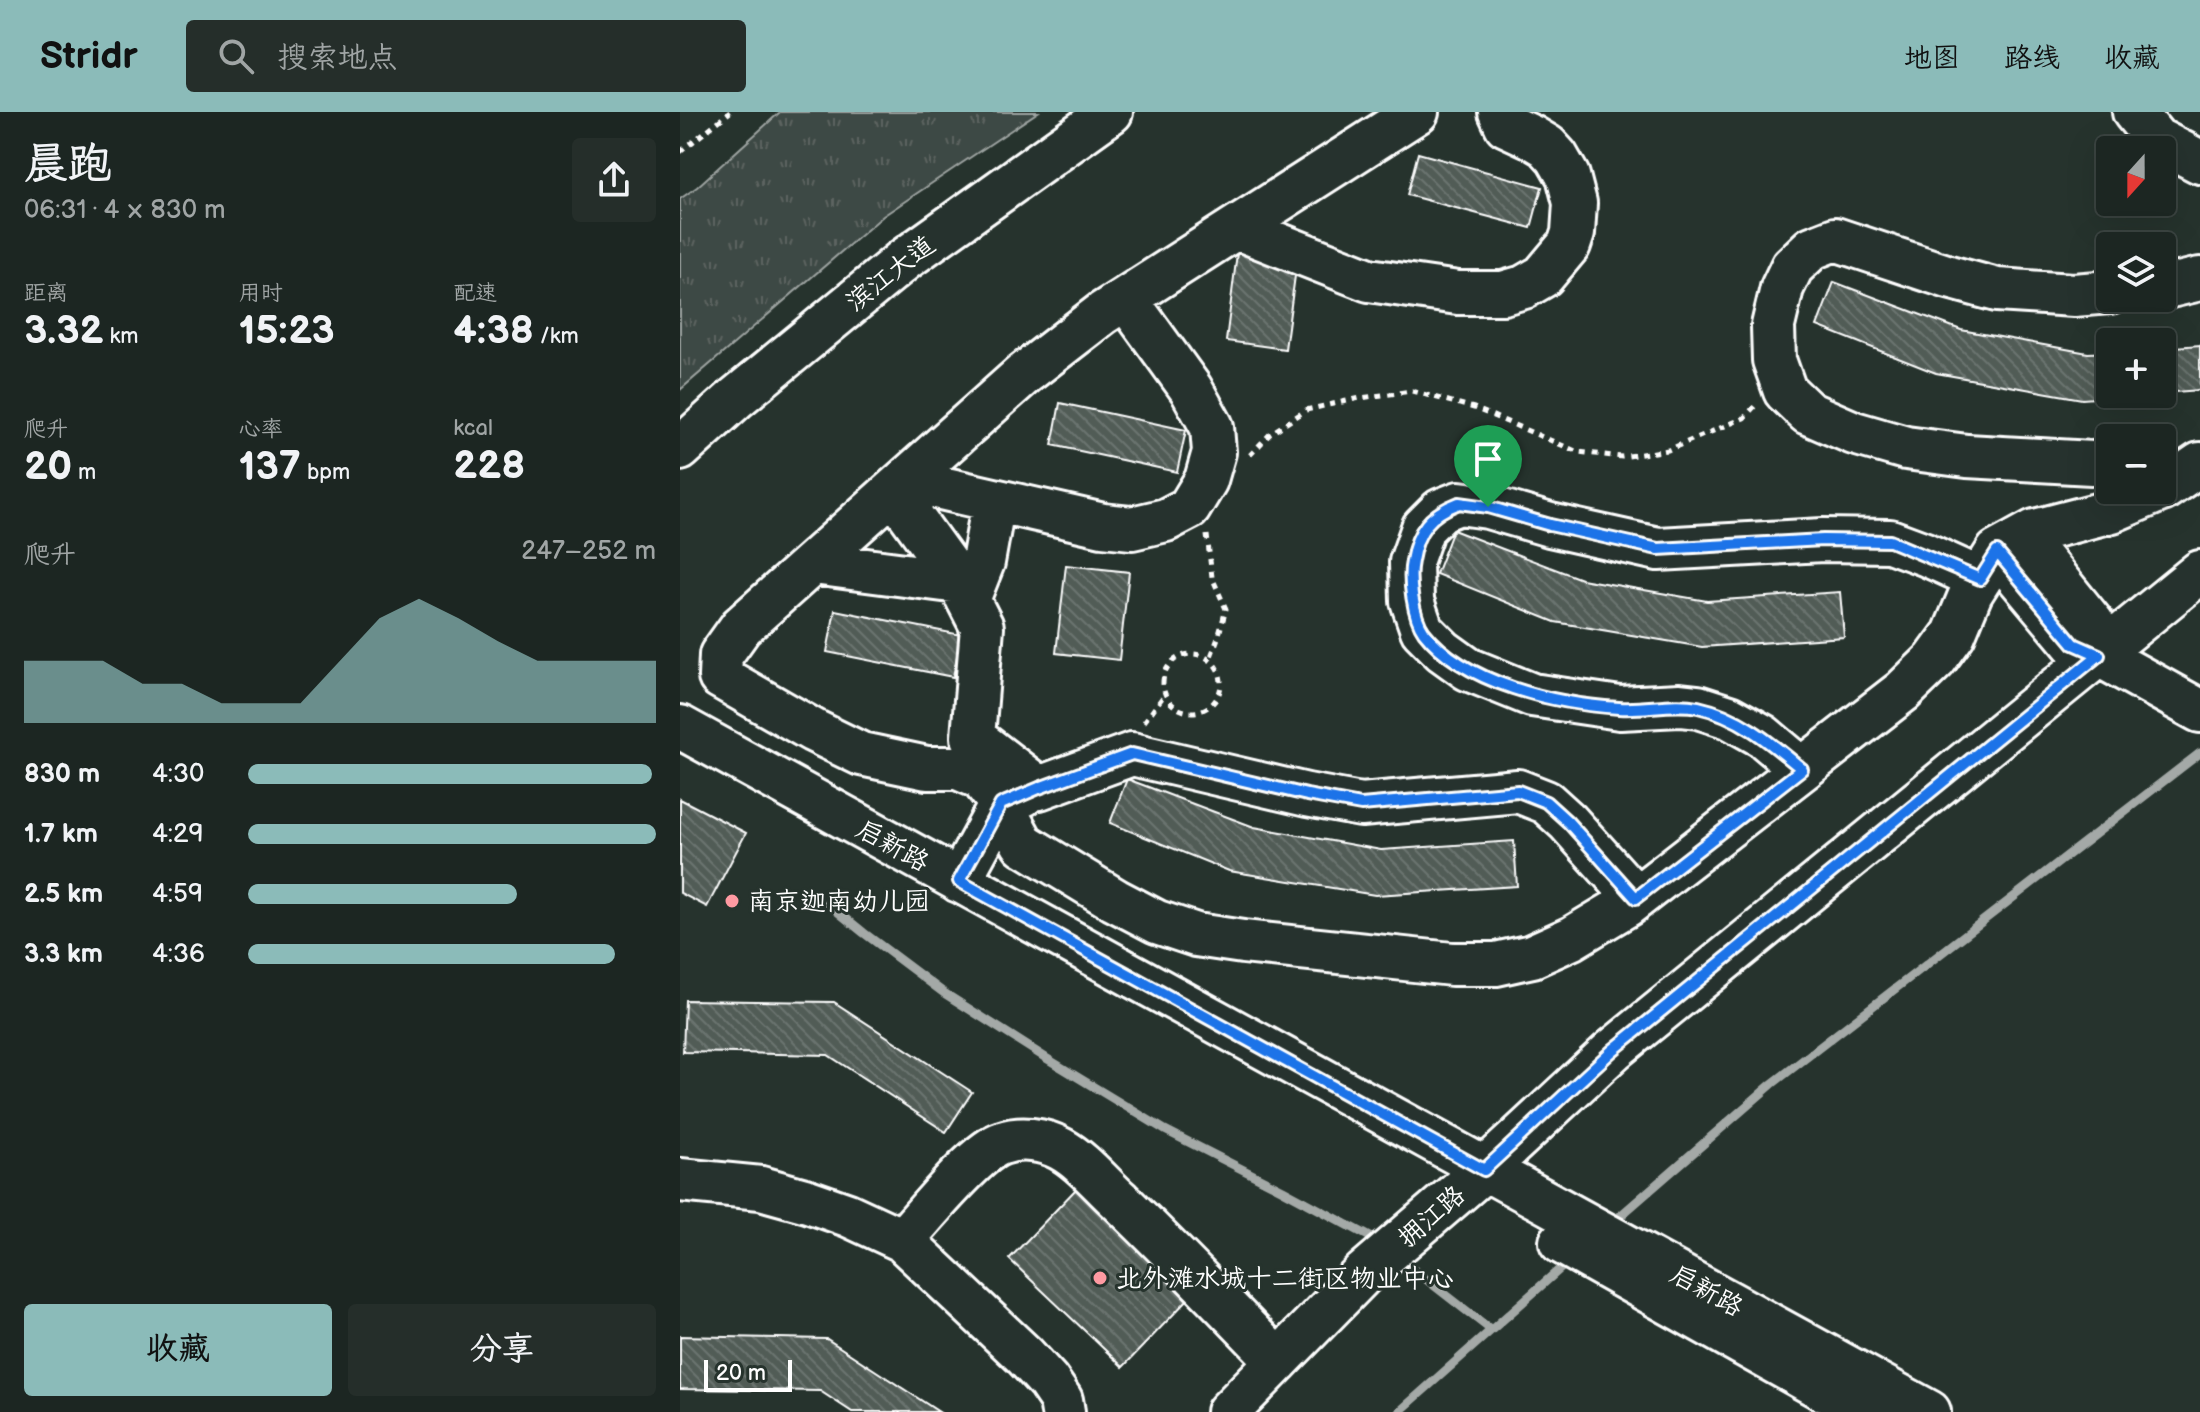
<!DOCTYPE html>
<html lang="zh">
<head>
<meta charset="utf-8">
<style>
  :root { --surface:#1c2622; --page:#252e2a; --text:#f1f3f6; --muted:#a0a5a5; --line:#3a4340; --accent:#8bbbb9 }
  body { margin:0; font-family:"Balsamiq Sans","LXGW WenKai TC",sans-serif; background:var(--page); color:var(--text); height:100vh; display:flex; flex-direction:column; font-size:30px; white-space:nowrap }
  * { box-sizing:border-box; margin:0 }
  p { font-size:26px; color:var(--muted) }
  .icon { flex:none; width:44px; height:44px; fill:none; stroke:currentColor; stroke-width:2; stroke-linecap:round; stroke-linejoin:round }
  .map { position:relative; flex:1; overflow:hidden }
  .side { display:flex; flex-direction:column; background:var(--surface); width:680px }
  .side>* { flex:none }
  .needle { width:52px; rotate:201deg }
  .controls { position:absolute; left:1416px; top:24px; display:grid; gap:16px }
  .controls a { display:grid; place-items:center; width:80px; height:80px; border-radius:8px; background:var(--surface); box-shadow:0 8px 32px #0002,0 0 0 2px var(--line); font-size:40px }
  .scale { position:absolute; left:24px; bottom:20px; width:88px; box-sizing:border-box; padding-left:8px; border:4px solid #fff; border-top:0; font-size:22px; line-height:28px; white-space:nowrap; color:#fff; -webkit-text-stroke:6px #26332d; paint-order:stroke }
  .pin { position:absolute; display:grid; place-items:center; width:68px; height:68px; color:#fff; margin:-82px -34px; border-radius:50% 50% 50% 0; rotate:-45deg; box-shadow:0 0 8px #0007 }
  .pin .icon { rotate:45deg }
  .round { display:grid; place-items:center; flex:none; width:84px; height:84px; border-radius:8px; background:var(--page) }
  .headline { display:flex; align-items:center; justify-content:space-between; height:136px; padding:0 24px }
  h1 { font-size:44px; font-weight:700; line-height:60px }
  .figures { display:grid; grid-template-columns:repeat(3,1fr); gap:12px; height:136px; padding:8px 24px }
  .figures div { display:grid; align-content:center }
  .figures b { font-size:40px; font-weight:700 }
  .figures small { font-size:22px; font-weight:400 }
  .figures p { font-size:22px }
  .chart { height:224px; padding:16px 24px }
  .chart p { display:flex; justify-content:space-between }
  .chart svg { width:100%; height:144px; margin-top:8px; fill:var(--accent); opacity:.7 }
  .primary-button { display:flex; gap:16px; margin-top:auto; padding:16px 24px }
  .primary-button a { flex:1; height:92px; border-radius:8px; background:var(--accent); color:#111; font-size:32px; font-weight:700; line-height:92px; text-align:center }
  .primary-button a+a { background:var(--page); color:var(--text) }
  ul { padding:0 24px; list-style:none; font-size:26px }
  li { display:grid; grid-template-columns:128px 96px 1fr; align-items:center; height:60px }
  li i { height:20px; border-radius:10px; background:var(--accent) }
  header { display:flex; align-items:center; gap:48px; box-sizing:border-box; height:112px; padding:0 40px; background:var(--accent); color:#111 }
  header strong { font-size:38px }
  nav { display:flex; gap:44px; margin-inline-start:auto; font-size:28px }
  .search { width:560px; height:72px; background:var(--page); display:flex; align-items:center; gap:20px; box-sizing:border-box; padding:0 28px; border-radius:8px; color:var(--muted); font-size:30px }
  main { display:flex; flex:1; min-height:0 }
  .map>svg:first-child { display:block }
  .grass { fill:url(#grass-tufts); stroke:#9ea4a2; stroke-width:2 }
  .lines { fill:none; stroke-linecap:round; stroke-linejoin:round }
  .stream { stroke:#a4a9a7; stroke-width:9 }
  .building { fill:url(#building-back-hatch); stroke:#fff; stroke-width:2 }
  .minor-casing { stroke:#fff; stroke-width:48 }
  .path { stroke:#fff; stroke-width:5; stroke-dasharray:6 6; stroke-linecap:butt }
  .minor { stroke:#26332d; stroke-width:42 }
  .route-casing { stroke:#fff; stroke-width:16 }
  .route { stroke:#1a73e8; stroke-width:10 }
  .poi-dot { fill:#ff9aa2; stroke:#26332d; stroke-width:3 }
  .labels { text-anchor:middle; stroke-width:6; stroke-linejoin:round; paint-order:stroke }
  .street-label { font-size:26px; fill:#fff; stroke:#26332d }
  .poi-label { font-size:26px; fill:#fff; stroke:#26332d; text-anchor:start }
</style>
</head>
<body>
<header>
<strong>Stridr</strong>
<div class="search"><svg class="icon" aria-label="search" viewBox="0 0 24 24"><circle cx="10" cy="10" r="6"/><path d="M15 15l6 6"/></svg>搜索地点</div>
<nav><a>地图</a><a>路线</a><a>收藏</a></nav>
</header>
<main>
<section class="side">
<div class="headline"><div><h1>晨跑</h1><p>06:31 · 4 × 830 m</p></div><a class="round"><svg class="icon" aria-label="share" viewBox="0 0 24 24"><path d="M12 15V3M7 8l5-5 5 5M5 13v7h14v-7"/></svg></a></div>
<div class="figures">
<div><p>距离</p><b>3.32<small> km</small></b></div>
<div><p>用时</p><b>15:23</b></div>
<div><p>配速</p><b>4:38<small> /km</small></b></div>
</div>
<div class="figures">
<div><p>爬升</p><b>20<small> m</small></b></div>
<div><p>心率</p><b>137<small> bpm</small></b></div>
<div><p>kcal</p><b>228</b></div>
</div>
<div class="chart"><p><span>爬升</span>247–252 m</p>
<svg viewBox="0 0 160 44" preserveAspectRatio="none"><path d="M0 44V25L10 25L20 25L30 32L40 32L50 38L60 38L70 38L80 25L90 12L100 6L110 12L120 19L130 25L140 25L150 25L160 25V44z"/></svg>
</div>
<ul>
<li><b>830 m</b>4:30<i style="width:99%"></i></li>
<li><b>1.7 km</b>4:29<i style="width:100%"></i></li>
<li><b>2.5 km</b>4:59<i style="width:66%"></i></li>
<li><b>3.3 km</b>4:36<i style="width:90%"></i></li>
</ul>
<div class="primary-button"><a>收藏</a><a>分享</a></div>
</section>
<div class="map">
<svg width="1520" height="1300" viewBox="0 0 1520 1300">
  <defs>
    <pattern id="grass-tufts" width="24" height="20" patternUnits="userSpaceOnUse" patternTransform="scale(2)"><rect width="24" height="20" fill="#3e4944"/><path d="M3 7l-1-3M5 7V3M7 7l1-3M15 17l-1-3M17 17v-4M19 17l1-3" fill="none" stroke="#5b6460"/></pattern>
    <pattern id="building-back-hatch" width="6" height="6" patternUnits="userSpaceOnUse" patternTransform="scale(2)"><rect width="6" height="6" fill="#515c57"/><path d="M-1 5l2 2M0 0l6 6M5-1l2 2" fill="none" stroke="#6b7470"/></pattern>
  </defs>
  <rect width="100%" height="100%" fill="#26332d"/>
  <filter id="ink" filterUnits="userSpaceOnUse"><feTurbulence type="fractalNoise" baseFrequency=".0125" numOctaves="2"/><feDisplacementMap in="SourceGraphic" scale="16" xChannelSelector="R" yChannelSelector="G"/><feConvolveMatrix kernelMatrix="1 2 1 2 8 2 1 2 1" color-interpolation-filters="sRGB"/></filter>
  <g filter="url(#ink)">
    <!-- grass -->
    <path class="grass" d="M100,0H358L203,104L0,278V87L17,75Z"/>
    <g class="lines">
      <!-- stream -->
      <path class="stream" d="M147,791L184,821L264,881L366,946L485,1018L603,1078L694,1127
        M931,1112L1092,972L1520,641
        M729,1154L810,1217
        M719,1300L890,1148"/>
    </g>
    <!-- building -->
    <path class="building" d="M738,41L862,75L851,116L727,83Z
      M557,141L617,149L605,237L546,229Z
      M1154,170L1281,218L1408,241L1430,240V282H1468L1402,287L1256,261L1137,214Z
      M1520,233V278L1482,281V236Z
      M380,291L506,318L497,360L372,333Z
      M773,418L901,467L1027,489L1160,480L1164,525L1022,535L875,510L756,462Z
      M386,453L449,460L439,548L376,541Z
      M155,498L281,523L273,565L147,540Z
      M447,667L574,715L701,738L834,729L837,774L695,783L549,759L430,711Z
      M0,687L66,721L27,795L0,781Z
      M5,888L154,890L292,980L266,1020L148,943L3,940Z
      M397,1076L510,1185L443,1255L329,1147Z
      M0,1224L147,1227L259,1300H172L140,1279L0,1277Z"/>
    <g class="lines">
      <defs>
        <path id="minor" d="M1454,0L1476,27L1520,50
          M557,116L689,168L778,181H823L844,175L863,164L889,133L893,121L895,91L888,64L877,45L867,34L852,25L826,13L820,0
          M1482,176L1520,167
          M1430,180L1394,183L1317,178L1269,165L1155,127L1132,136L1112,155L1102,176L1093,214L1094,248L1105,279L1128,301L1174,321L1226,336L1287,344L1430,352
          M0,337L56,286L225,147L431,0
          M226,368L423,413L452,416L486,408L509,396L526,368L534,340L532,315L511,277L446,187
          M1482,378L1520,352
          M213,379L344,262L423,201L737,0
          M1346,429L1413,512L1419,543
          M1317,440L1394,532L1419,543L1520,599
          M133,451L279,470
          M288,488L303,450L314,389
          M0,615C416,844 832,1072 1249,1300
          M1122,657L1083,624L1049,605L1018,595L1000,593L940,596L852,583L788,557L763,539L742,518L732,489L731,450L743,416L761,398L779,391L808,395L870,413L978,437L1143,428L1210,429L1245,442L1300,467
          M279,769L321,692L343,683
          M956,786L888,710L866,690L838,679L681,693L627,683L452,642L359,676L293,625L302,515L279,470L213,379L61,515L41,543L40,565L134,619L181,642L247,656H278L301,666L321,692L343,732L435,788L477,810L516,823L563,830L772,852H816L852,844L892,826L947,793L1223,579L1255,548L1274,522L1291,481L1317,440L1355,419L1432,399L1481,378
          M0,1068L81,1076L128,1089L168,1103L222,1128L344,1243L368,1269L381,1288L383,1300
          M222,1128C243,1106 296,1039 322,1031C340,1025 363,1027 381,1037C403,1049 421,1072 440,1089C494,1141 546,1195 598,1249
          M881,1130L1184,1300
          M548,1300L684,1161L804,1058L933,938L1520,460"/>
      </defs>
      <!-- minor casing -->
      <use href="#minor" class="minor-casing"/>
      <!-- path -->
      <path class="path" d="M0,40L50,0
        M570,343L590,322L626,298L680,286L732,279L794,296L898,340L942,345L988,338L1064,306L1075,294
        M527,423L532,465L546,497L538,526L530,547
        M483 571a29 29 0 1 1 58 0a29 29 0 1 1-58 0Z
        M464,610L485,582"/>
      <!-- minor -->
      <use href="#minor" class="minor"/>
    </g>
  </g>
  <g class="lines" filter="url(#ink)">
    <defs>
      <path id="route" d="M779,391L808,395L870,413L978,437L1143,428L1210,429L1300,467L1317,440L1394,532L1419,543L933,938L804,1058L279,769L321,692L359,676L452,642L627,683L681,693L838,679L866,690L888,710L956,786L1122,657C1091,631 1060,604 1018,595C992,590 965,598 939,596C876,592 784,572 744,520C733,505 728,467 732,449C737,418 750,402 779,391Z"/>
    </defs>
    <!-- route casing -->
    <use href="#route" class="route-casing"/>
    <!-- route -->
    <use href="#route" class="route"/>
  </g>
  <!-- markers -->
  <g class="poi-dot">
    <circle cx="52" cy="789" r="8"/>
    <circle cx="420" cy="1166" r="8"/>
  </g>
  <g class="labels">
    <!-- street labels -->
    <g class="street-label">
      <text transform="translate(210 161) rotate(-38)" y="9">滨江大道</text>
      <text transform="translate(213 733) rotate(29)" y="9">启新路</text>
      <text transform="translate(751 1104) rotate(-41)" y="9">拥江路</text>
      <text transform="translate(1027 1178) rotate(29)" y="9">启新路</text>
    </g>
    <!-- poi labels -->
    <g class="poi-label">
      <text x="68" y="798">南京迦南幼儿园</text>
      <text x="436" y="1175">北外滩水城十二街区物业中心</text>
    </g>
  </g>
</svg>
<div class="controls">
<a><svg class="needle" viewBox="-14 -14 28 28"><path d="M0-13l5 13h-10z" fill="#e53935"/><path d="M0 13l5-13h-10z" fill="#a0a5a5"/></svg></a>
<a><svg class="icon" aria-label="layers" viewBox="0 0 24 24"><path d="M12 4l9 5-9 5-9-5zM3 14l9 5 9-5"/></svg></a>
<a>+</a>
<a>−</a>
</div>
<div class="scale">20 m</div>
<div class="pin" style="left:808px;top:395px;background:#1e9e55"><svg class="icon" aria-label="arrive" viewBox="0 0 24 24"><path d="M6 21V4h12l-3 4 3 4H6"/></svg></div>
</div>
</main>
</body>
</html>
